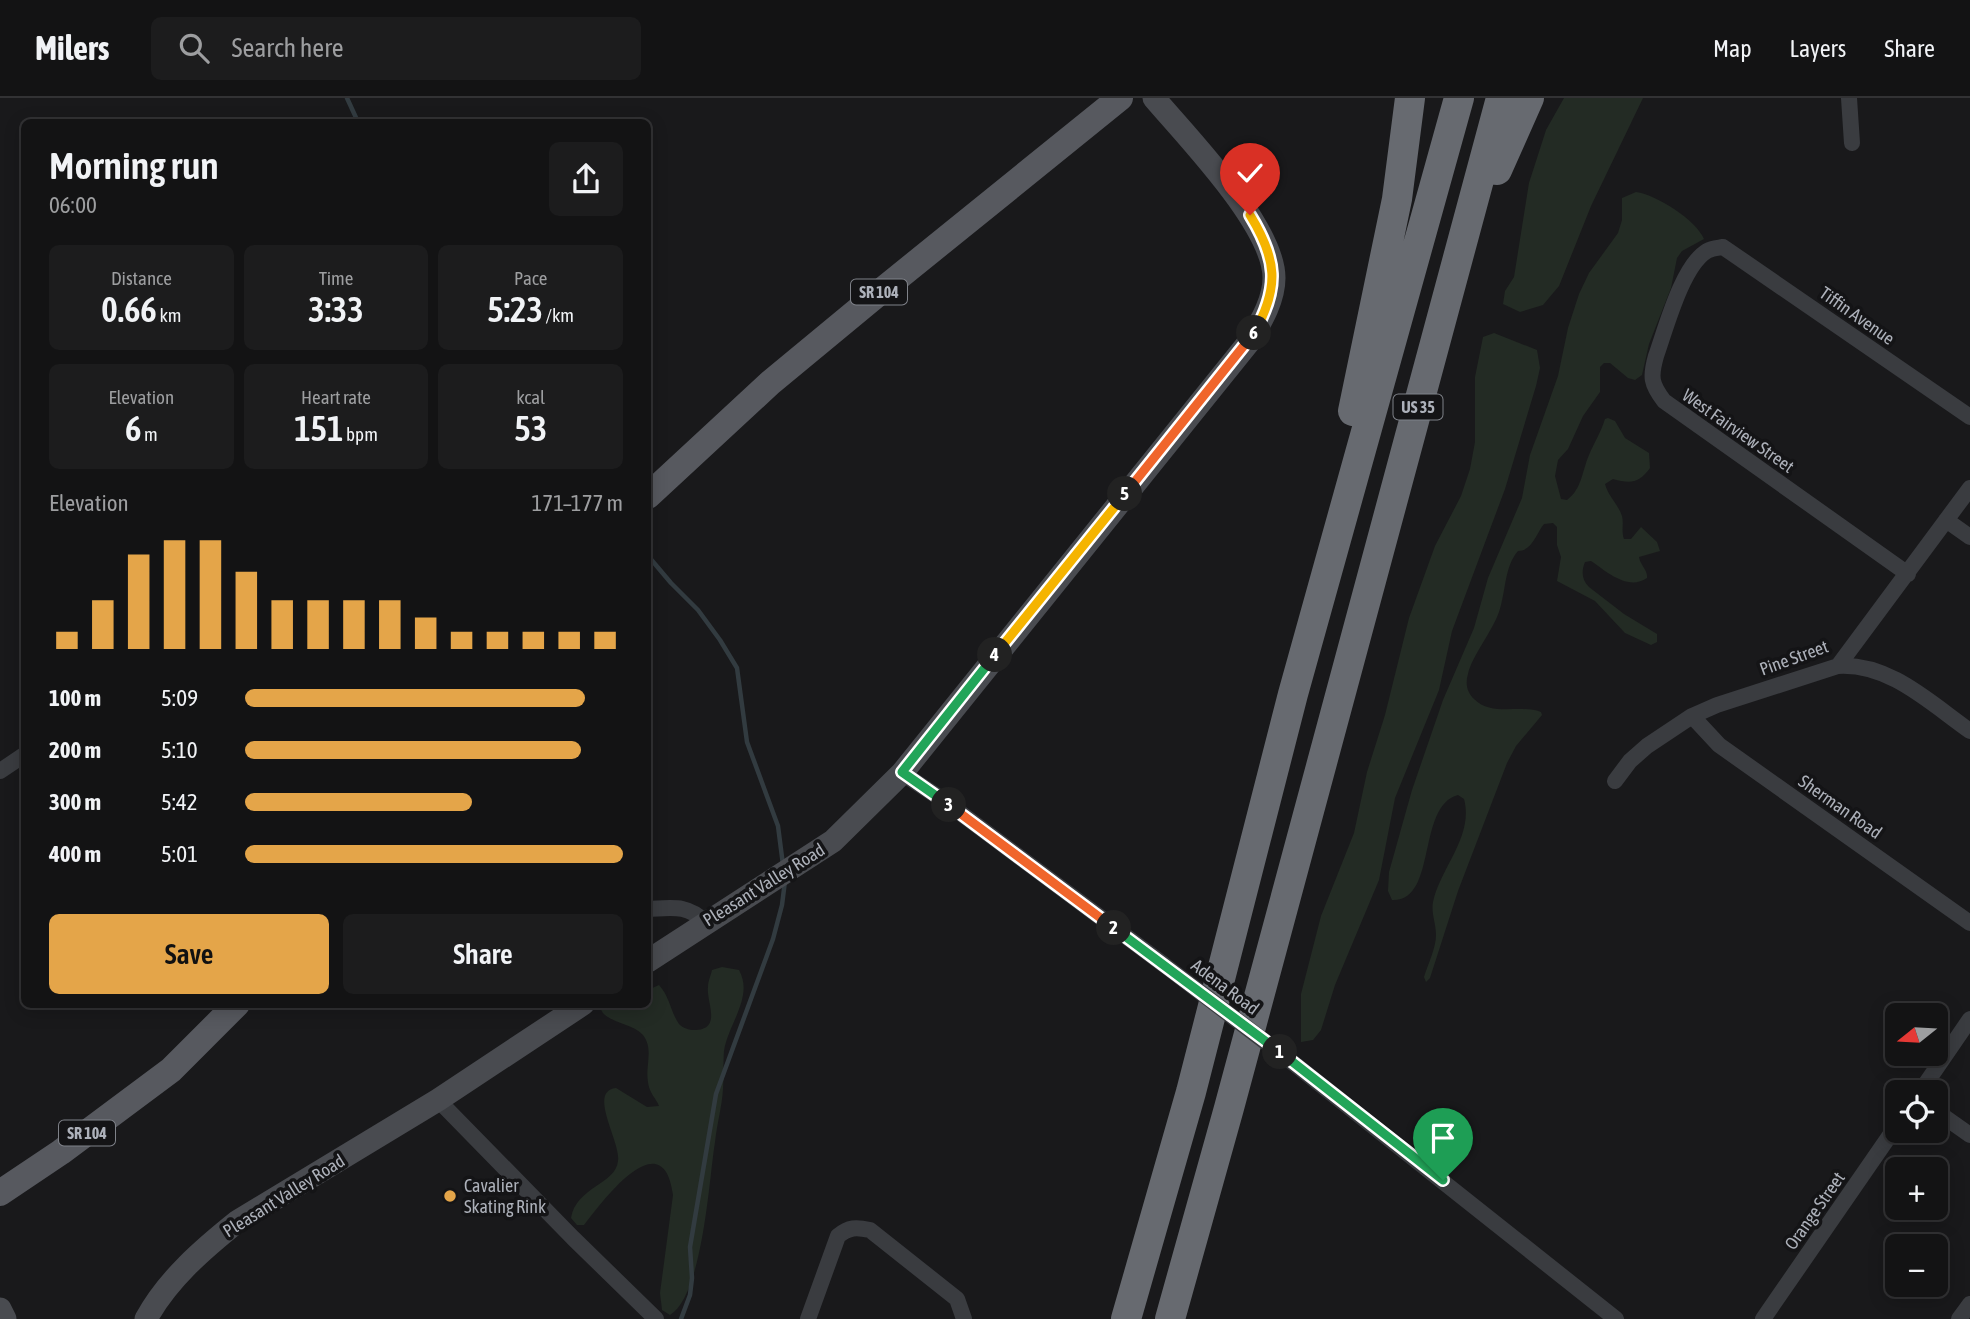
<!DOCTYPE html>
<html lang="en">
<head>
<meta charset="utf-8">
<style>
  :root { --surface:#131314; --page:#1c1c1d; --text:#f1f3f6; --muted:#9d9ea0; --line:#323234; --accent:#e4a549 }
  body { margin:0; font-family:"Asap Condensed",sans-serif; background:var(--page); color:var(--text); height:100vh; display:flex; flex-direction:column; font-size:26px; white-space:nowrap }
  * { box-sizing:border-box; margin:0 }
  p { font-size:23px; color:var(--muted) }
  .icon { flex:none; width:38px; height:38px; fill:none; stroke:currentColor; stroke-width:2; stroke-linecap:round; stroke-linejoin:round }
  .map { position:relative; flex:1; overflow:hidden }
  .panel { position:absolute; left:21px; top:21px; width:630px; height:889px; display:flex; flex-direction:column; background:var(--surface); border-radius:10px; box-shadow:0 4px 18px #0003,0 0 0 2px var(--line) }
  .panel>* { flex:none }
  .needle { width:46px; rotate:252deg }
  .fabs { position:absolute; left:1885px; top:905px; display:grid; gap:14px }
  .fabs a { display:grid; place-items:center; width:63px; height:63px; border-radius:10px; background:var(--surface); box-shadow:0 4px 18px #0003,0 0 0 2px var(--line); font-size:35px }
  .pin { position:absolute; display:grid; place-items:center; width:60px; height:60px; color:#fff; margin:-72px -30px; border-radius:50% 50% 50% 0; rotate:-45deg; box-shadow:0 0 7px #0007 }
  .pin .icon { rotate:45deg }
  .km { position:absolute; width:35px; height:35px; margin:-18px; border-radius:50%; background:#222; color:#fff; font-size:19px; line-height:35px; text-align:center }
  .round { display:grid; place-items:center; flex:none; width:74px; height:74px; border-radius:10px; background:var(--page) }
  .summary { display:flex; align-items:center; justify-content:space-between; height:119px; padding:0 28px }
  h1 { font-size:38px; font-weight:600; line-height:52px }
  .metrics { display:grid; grid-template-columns:repeat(3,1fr); gap:10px; height:119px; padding:7px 28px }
  .metrics div { display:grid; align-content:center; border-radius:10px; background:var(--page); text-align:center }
  .metrics b { font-size:35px; font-weight:600 }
  .metrics small { font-size:19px; font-weight:400 }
  .metrics p { font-size:19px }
  .chart { height:196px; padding:14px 28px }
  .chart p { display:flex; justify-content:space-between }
  .chart svg { width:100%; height:126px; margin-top:7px; stroke:var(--accent); stroke-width:6 }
  .button { display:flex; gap:14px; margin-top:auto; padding:14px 28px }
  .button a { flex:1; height:80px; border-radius:10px; background:var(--accent); color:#111; font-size:28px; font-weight:600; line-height:80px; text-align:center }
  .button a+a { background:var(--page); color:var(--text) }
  ul { padding:0 28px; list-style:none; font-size:23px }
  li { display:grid; grid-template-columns:112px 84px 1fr; align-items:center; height:52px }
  li i { height:18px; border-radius:9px; background:var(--accent) }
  header { display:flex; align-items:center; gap:42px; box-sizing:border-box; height:98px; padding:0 35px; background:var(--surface); border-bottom:2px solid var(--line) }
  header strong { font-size:33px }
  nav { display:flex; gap:38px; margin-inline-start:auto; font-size:24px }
  .search { width:490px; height:63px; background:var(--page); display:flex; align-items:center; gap:18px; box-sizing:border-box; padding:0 24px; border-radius:10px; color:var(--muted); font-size:26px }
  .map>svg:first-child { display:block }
  .green { fill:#232b24 }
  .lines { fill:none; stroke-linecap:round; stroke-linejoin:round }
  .stream { stroke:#323b40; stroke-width:4.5 }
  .street { stroke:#3a3c40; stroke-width:16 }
  .secondary { stroke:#494b50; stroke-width:23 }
  .primary { stroke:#57595f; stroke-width:26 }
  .highway { stroke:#676a70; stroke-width:30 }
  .street-bridge { stroke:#3a3c40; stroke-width:16 }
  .split-1-casing { stroke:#fff; stroke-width:14 }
  .split-2-casing { stroke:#fff; stroke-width:14 }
  .split-3-casing { stroke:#fff; stroke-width:14 }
  .split-4-casing { stroke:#fff; stroke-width:14 }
  .split-5-casing { stroke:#fff; stroke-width:14 }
  .split-6-casing { stroke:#fff; stroke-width:14 }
  .split-7-casing { stroke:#fff; stroke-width:14 }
  .split-1 { stroke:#22a559; stroke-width:9 }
  .split-2 { stroke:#22a559; stroke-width:9 }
  .split-3 { stroke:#f0652b; stroke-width:9 }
  .split-4 { stroke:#22a559; stroke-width:9 }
  .split-5 { stroke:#f5b400; stroke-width:9 }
  .split-6 { stroke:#f0652b; stroke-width:9 }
  .split-7 { stroke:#f5b400; stroke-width:9 }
  .poi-dot { fill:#e4a549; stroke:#141416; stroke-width:2.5 }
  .labels { text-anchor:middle; stroke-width:7; stroke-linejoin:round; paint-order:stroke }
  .shield { fill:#141416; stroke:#7f8289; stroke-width:2 }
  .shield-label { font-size:16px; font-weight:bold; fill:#adb1ba }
  .street-label { font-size:18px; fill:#adb1ba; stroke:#141416 }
  .poi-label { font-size:18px; fill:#adb1ba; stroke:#141416; text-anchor:start }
</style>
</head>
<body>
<header>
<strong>Milers</strong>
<div class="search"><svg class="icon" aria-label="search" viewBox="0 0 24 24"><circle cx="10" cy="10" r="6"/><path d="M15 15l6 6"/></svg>Search here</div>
<nav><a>Map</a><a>Layers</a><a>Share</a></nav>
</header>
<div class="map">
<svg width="1970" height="1221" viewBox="0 0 1970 1221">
  <rect width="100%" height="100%" fill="#19191b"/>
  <!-- green -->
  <path class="green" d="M1564,0H1643L1591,108L1559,188L1543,207L1520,214L1503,206L1505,193L1514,179L1529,85L1546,32Z
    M1636,94C1657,97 1696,122 1704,141L1682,153L1677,160L1671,190L1649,246L1642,277L1635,282L1628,280L1610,265H1604L1600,269V294L1583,318L1568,351L1558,362L1555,378L1561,401L1567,402C1582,391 1582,373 1589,357C1594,345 1601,334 1605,321L1608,320L1615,323L1625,340L1649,355L1650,370C1639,385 1631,386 1613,381L1605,386C1608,398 1618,406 1622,418C1624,425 1621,433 1624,441H1631L1641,429L1657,444L1660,453L1639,459C1640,467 1648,472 1647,480C1628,493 1607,474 1591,463L1585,464C1581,474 1582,482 1589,489L1624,516L1657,536V544L1651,547L1625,535L1595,503L1557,483L1561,459L1557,447V429L1553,425L1544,426C1536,436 1532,453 1518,453C1504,469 1506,494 1499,514C1492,534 1472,558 1468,576C1465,586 1467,594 1474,601C1492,619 1520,606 1541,614L1542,617L1516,648L1507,665L1458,793L1430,880L1426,884L1424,879C1428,866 1436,850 1436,837C1436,825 1431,816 1433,804C1441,769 1474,738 1464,701L1458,697C1416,708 1438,804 1392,802L1388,793L1389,774L1412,692L1443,602L1474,530L1488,480L1522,400L1530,357L1558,278L1568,230L1579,196L1589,175L1618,135L1622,122V100Z
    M1494,235L1537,252L1540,270L1536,288L1505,391L1452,533L1439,592L1395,700L1379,782L1335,887L1321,932L1313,942L1301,944V896L1321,818L1354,735L1367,674L1385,617L1409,520L1435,448L1461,398L1470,371L1475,344V279L1483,239Z
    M722,869L739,872C754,899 728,926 724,953C723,965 724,978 723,991C722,1008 717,1026 715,1044C709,1081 703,1197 670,1217L662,1212L660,1195L673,1097C663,1022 603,1102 584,1127H577L571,1120C576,1089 616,1086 618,1063C621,1044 587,993 616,990L647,1009L659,1008C656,1000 649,995 648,984C645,968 654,951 643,937C632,924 601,925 600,907L648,906V892L659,887C670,899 670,913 679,926C683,930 689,932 694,932C723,932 706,904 708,889C708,883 711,877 712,872Z"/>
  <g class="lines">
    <!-- stream -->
    <path class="stream" d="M347,0L358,24
      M649,459L671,485L698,512L720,542L737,570L747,644L778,728L783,767
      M681,1221L690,1197L692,1180L690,1149L716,996L773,841L782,807L785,783"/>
    <!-- street -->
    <path class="street" d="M1849,0L1852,45
      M1946,422L1970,439
      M1908,476L1664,303C1651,286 1650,279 1656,258C1666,230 1682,168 1707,153C1712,150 1717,150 1723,149L1970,319
      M1838,568C1890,565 1930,605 1970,633
      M1692,618L1719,647L1970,825
      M0,673L24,657
      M902,675L943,702L1163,866
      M1615,683L1630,663L1647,648L1692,618L1717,607L1838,568L1970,390
      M648,811C672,810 687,806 705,824
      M1297,968L1616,1221
      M1920,994L1970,921
      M438,1002L573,1140L656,1221
      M1936,1013L1970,1037
      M808,1221L838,1138C849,1129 856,1129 870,1132L957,1201L964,1221
      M1763,1221L1897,1027
      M1959,1221L1970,1206"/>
    <!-- secondary -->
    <path class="secondary" d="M648,863L833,743L902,675L1249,244C1260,225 1274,203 1274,180C1274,128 1188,40 1154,0
      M0,1211L5,1221
      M146,1221C168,1181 203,1151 238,1123L438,1002L583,906"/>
    <!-- primary -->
    <path class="primary" d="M648,398L770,285L880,194L1120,0
      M0,1095L61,1054L171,972L237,906"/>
    <!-- highway -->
    <path class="highway" d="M1497,72L1529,0
      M1353,313L1397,101L1410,0
      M1126,1221L1191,994L1293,596L1459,0
      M1170,1221L1229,1010L1501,0"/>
    <!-- street-bridge -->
    <path class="street-bridge" d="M1163,866L1297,968"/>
  </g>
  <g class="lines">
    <defs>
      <path id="split-1" d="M1280,954L1443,1082"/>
      <path id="split-2" d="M1114,830L1280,954"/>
      <path id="split-3" d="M949,707L1114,830"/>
      <path id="split-4" d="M949,707L902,674L995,557"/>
      <path id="split-5" d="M995,557L1125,396"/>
      <path id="split-6" d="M1125,396L1254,235"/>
      <path id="split-7" d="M1250,117C1277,161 1280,189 1254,235"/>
    </defs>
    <!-- split-1 casing -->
    <use href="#split-1" class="split-1-casing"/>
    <!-- split-2 casing -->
    <use href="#split-2" class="split-2-casing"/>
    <!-- split-3 casing -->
    <use href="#split-3" class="split-3-casing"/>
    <!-- split-4 casing -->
    <use href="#split-4" class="split-4-casing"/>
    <!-- split-5 casing -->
    <use href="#split-5" class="split-5-casing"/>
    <!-- split-6 casing -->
    <use href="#split-6" class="split-6-casing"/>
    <!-- split-7 casing -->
    <use href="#split-7" class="split-7-casing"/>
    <!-- split-1 -->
    <use href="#split-1" class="split-1"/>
    <!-- split-2 -->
    <use href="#split-2" class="split-2"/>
    <!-- split-3 -->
    <use href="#split-3" class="split-3"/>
    <!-- split-4 -->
    <use href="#split-4" class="split-4"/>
    <!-- split-5 -->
    <use href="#split-5" class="split-5"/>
    <!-- split-6 -->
    <use href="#split-6" class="split-6"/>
    <!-- split-7 -->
    <use href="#split-7" class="split-7"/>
  </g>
  <!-- markers -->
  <circle class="poi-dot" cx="450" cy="1098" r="7"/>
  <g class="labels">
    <!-- shield labels -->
    <g class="shield">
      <rect x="851" y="181.5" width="56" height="25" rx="5"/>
      <rect x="1393.5" y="296.5" width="49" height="25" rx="5"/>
      <rect x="59" y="1022.5" width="56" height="25" rx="5"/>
    </g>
    <g class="shield-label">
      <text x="879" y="200">SR 104</text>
      <text x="1418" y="315">US 35</text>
      <text x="87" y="1041">SR 104</text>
    </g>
    <!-- street labels -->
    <g class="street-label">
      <text transform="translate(1857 218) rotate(35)" y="6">Tiffin Avenue</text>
      <text transform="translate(1738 333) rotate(35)" y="6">West Fairview Street</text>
      <text transform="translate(1794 560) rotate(-20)" y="6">Pine Street</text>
      <text transform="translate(1840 709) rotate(35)" y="6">Sherman Road</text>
      <text transform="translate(764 787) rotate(-32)" y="6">Pleasant Valley Road</text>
      <text transform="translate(1225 889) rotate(37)" y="6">Adena Road</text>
      <text transform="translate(284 1098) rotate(-32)" y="6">Pleasant Valley Road</text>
      <text transform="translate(1815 1113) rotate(-55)" y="6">Orange Street</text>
    </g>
    <!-- poi labels -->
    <g class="poi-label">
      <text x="464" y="1094">Cavalier<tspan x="464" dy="21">Skating Rink</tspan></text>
    </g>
  </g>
</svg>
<div class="fabs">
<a><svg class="needle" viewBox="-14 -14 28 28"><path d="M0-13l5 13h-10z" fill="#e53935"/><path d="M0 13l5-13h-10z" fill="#9d9ea0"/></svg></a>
<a><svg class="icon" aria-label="locate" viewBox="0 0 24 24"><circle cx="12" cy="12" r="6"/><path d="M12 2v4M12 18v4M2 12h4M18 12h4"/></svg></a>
<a>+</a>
<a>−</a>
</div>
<div class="pin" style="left:1443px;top:1082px;background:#1e9e55"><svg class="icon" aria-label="arrive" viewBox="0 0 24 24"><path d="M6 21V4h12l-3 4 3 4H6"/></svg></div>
<div class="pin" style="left:1250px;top:117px;background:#d93025"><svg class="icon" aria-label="check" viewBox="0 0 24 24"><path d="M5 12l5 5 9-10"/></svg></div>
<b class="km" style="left:1280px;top:954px">1</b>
<b class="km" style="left:1114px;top:830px">2</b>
<b class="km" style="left:949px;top:707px">3</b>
<b class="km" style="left:995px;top:557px">4</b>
<b class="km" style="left:1125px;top:396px">5</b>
<b class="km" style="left:1254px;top:235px">6</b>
<section class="panel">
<div class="summary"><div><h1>Morning run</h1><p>06:00</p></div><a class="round"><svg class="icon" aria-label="share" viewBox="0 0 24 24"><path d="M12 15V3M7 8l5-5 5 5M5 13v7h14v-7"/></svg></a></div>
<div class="metrics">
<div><p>Distance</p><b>0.66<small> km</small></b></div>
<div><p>Time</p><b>3:33</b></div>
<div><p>Pace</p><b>5:23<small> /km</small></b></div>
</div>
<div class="metrics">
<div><p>Elevation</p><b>6<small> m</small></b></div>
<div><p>Heart rate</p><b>151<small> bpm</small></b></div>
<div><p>kcal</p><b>53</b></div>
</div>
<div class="chart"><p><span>Elevation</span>171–177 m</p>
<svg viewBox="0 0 160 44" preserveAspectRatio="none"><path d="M5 44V38M15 44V27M25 44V11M35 44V6M45 44V6M55 44V17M65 44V27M75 44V27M85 44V27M95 44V27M105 44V33M115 44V38M125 44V38M135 44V38M145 44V38M155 44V38"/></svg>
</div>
<ul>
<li><b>100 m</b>5:09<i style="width:90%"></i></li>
<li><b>200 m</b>5:10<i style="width:89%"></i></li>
<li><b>300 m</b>5:42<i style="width:60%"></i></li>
<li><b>400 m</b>5:01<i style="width:100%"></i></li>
</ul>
<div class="button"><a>Save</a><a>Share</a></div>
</section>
</div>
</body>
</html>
